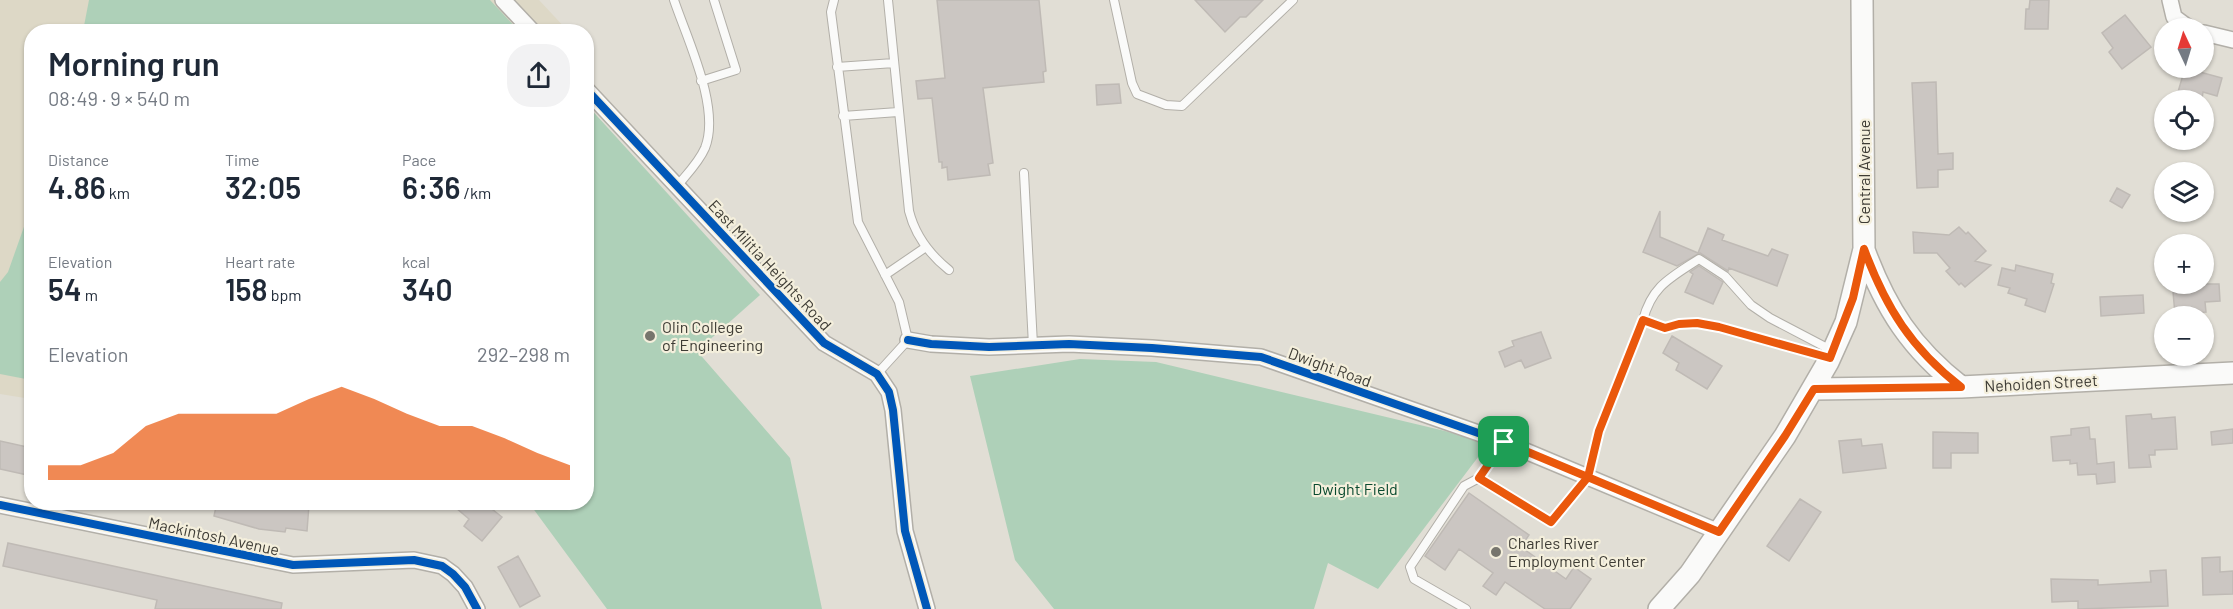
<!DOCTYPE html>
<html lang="en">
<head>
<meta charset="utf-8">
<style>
  :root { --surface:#fff; --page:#f2f2f3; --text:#1f2937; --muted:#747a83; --accent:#ea580c }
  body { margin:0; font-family:Barlow,sans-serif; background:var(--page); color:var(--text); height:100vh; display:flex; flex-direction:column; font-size:22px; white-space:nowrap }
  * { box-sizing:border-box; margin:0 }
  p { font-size:20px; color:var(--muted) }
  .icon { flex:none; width:33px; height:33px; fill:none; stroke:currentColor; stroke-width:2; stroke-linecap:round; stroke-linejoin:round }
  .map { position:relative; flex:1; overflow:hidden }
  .drawer { position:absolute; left:24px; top:24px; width:570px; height:486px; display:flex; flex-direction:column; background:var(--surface); border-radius:24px; box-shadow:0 2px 4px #0004 }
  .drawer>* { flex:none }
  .needle { width:39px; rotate:356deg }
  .buttons { position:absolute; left:2154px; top:18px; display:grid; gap:12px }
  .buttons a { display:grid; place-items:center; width:60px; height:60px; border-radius:50%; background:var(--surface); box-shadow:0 2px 4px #0004; font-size:30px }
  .pin { position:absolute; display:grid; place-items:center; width:51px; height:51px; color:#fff; margin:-26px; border-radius:12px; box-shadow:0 3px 9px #0006 }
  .round { display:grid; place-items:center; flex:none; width:63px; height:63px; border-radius:24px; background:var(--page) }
  .headline { display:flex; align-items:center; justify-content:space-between; height:102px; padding:0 24px }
  h1 { font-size:33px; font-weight:600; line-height:45px }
  .stats { display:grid; grid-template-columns:repeat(3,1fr); gap:9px; height:102px; padding:6px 24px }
  .stats div { display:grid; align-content:center }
  .stats b { font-size:30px; font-weight:600 }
  .stats small { font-size:16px; font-weight:400 }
  .stats p { font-size:16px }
  .chart { height:168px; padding:12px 24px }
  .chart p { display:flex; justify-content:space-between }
  .chart svg { width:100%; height:108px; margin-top:6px; fill:var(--accent); opacity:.7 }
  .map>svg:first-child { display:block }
  .built { fill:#ddd8c6 }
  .green { fill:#aed0b8 }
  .building { fill:#cbc6c2; stroke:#bfbab5; stroke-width:1.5 }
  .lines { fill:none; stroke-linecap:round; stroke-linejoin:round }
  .lane-casing { stroke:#b2afa8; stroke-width:10 }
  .street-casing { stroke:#b2afa8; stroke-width:18 }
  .secondary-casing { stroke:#b2afa8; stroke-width:24 }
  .lane { stroke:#fafaf9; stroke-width:8 }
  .street { stroke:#fafaf9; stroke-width:15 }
  .secondary { stroke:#fafaf9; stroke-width:21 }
  .cycleway-casing { stroke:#f4efdc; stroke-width:11 }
  .cycleway { stroke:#0057b8; stroke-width:8 }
  .route-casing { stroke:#fff; stroke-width:12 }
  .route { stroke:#ea580c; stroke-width:8 }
  .poi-dot { fill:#77756d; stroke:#f4efdc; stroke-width:2 }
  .labels { text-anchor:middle; stroke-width:4.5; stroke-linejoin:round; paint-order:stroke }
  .street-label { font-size:16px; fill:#3e3c35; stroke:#f4efdc }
  .poi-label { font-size:16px; fill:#3e3c35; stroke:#f4efdc; text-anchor:start }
  .park-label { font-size:16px; fill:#08492e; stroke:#f4efdc }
</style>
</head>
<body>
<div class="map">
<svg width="2233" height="609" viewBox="0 0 2233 609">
  <rect width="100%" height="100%" fill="#e1ded5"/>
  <!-- built -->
  <path class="built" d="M0,0H539L568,31L32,32L31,399L0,394Z"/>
  <!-- green -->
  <path class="green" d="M89,0H490L519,31H83Z
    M587,105L760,295L697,351L790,458L822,609H607L529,503L586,502Z
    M31,207V380L0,374V282L8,272Z
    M1080,359L1156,362L1445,431L1488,444L1378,589L1328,563L1314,609H1054L1015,560L970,376Z"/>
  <!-- building -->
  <path class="building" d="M937,0H1039L1046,71L1043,72L1044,82L983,88L993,163L988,164L990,175L948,180L947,167L942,168V162H939L932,98L918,99L916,81L945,78Z
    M1195,0H1263L1246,17H1240L1225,32Z
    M2030,0H2049L2048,29H2025L2026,9H2029Z
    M2125,15L2151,47L2122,69L2109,52L2113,48L2102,33Z
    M2185,68L2222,78L2217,96L2203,92L2202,99L2178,92Z
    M1936,82L1938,154L1953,153V169L1938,170V187L1917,188L1912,83Z
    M1119,84L1121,103L1097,105L1096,85Z
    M2117,188L2130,195L2122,208L2110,201Z
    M1660,211V237L1698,253L1708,228L1724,235L1722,240L1768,256L1772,249L1788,255L1777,286L1729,268L1728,271L1700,253L1677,266L1643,252Z
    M1959,227L1966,234L1968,232L1986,251L1975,261L1991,265L1965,287L1961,283L1959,285L1946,271L1950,268L1937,253H1914L1913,232L1949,235Z
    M2016,265L2053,274L2051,283L2054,284L2045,312L2025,305L2027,299L2008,293L2010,288L1998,285L2002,268L2015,271Z
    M1699,266L1723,282L1713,304L1685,292L1693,274L1690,272Z
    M2195,284H2219L2220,301L2205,302L2206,312L2175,314L2173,292L2196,290Z
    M2143,295L2144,313L2101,316L2100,297Z
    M1541,332L1551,358L1525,368L1521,360L1505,367L1499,352L1514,346L1512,341Z
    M1672,336L1722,366L1707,389L1676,370L1679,363L1663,353Z
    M2151,414L2152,419L2175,417L2177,449L2155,450V455H2149L2151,467L2129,468L2126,416Z
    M2089,427L2090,439H2095L2097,464L2114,462L2115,482L2097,484L2096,474L2078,475L2077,463L2070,464V460L2053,461L2051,437L2071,435V429Z
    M2233,429V443L2212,445L2211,432Z
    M1933,432L1978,433V453H1951V468H1933Z
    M1861,439L1862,446L1882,444L1886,468L1843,473L1839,441Z
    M0,441L32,448V476L0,469Z
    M1469,493L1529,535L1521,547L1566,579L1574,567L1591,579L1570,609H1545L1505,582L1496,595L1483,586L1493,573L1459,549L1445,570L1425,556Z
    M1800,499L1821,512L1789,561L1767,546Z
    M217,502L287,506L288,502H303L309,505L307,531L286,528L285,532L259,529L214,516Z
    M449,502H483L502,517L482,541L464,526L469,519Z
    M8,543L282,603L281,609H155L157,600L3,566Z
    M518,556L540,596L520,607L498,567Z
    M2220,557V572L2233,571V594L2203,595L2202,558Z
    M2166,570L2168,606L2078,609V601L2052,602L2051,579L2098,580V585L2151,582L2150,571Z"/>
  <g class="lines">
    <defs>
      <path id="lane" d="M674,0C687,39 721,108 705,148C699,162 687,174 678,185
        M834,0L831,12L858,222L899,302L908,340L877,374
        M888,0L909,211C915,235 929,254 949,270
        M1114,0L1132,83L1137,94L1166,105L1182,106L1293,0
        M837,67L894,63
        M701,81L736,70L714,0
        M843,116L898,112
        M1024,173L1033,345
        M885,275L926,247
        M1643,320C1652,286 1670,278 1699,259L1725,276L1751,305L1770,318L1833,351
        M1504,442L1479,478L1551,522L1588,477L1599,431L1643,320L1665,328L1679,324L1697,323L1719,327L1828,357
        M1466,609L1414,579L1410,567L1464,486L1479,478"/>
      <path id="street" d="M503,0L533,32
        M2170,0L2174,17L2189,28
        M2204,33L2233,40
        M586,89L824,343L877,374L889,392L893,410L905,531L927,609
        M908,340L931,344L989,347L1069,344L1152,348L1261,357L1504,442L1719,532
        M0,505L293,565L414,560L442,566L453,574L465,587L477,609"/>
      <path id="secondary" d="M1864,250C1886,309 1911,348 1961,387
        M1814,389L1961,387L2233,373
        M1659,609L1690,574L1785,436L1828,362L1846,322L1864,249L1862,0"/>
    </defs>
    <!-- lane casing -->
    <use href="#lane" class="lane-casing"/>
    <!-- street casing -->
    <use href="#street" class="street-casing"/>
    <!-- secondary casing -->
    <use href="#secondary" class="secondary-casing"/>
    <!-- lane -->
    <use href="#lane" class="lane"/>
    <!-- street -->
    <use href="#street" class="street"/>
    <!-- secondary -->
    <use href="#secondary" class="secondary"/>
    <defs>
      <path id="cycleway" d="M586,89L824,343L877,374L889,392L893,410L905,531L927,609
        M908,340L931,344L989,347L1069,344L1152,348L1261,357L1504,442L1719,532
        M0,505L293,565L414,560L442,566L453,574L465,587L477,609"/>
    </defs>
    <!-- cycleway casing -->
    <use href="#cycleway" class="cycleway-casing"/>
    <!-- cycleway -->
    <use href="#cycleway" class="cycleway"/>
  </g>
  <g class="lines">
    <defs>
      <path id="route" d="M1504,442C1575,472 1647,502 1719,532L1785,436L1814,389L1961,387C1911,348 1886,308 1864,249L1853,298L1830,358L1719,327L1697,323L1679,324L1665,328L1643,320L1599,431L1588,477L1551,522L1479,478L1504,442"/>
    </defs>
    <!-- route casing -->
    <use href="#route" class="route-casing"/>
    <!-- route -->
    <use href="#route" class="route"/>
  </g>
  <!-- markers -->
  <g class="poi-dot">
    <circle cx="650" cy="336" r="6"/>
    <circle cx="1496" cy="552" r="6"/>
  </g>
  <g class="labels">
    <!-- street labels -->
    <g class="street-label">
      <text transform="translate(1864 172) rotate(-90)" y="6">Central Avenue</text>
      <text transform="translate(770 265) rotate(47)" y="6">East Militia Heights Road</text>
      <text transform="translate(1330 367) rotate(20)" y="6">Dwight Road</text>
      <text transform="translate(2041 383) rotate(-3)" y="6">Nehoiden Street</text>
      <text transform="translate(214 536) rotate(12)" y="6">Mackintosh Avenue</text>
    </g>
    <!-- poi labels -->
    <g class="poi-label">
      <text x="662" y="333">Olin College<tspan x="662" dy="18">of Engineering</tspan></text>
      <text x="1508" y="549">Charles River<tspan x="1508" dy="18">Employment Center</tspan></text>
    </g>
    <!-- park labels -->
    <g class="park-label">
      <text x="1355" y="495">Dwight Field</text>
    </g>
  </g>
</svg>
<div class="buttons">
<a><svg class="needle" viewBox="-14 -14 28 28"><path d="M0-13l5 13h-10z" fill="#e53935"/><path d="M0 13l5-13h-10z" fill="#747a83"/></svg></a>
<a><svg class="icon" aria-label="locate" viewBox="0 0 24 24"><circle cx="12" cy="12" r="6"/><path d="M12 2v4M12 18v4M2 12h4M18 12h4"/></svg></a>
<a><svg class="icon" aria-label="layers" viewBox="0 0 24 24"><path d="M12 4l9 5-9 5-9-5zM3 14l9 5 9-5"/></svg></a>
<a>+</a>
<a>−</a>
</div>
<div class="pin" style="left:1504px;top:442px;background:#1e9e55"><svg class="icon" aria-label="arrive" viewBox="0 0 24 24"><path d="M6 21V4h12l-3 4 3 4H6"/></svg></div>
<section class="drawer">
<div class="headline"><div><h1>Morning run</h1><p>08:49 · 9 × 540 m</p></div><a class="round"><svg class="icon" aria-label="share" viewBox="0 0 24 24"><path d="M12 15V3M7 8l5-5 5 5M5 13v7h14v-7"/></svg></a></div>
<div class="stats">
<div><p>Distance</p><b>4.86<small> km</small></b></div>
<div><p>Time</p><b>32:05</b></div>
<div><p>Pace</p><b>6:36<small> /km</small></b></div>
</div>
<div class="stats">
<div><p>Elevation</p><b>54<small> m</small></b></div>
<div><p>Heart rate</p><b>158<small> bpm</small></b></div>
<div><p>kcal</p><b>340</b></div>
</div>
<div class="chart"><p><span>Elevation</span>292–298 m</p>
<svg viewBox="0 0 160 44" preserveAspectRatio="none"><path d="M0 44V38L10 38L20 33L30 22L40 17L50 17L60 17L70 17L80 11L90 6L100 11L110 17L120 22L130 22L140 27L150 33L160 38V44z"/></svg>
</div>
</section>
</div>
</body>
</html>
